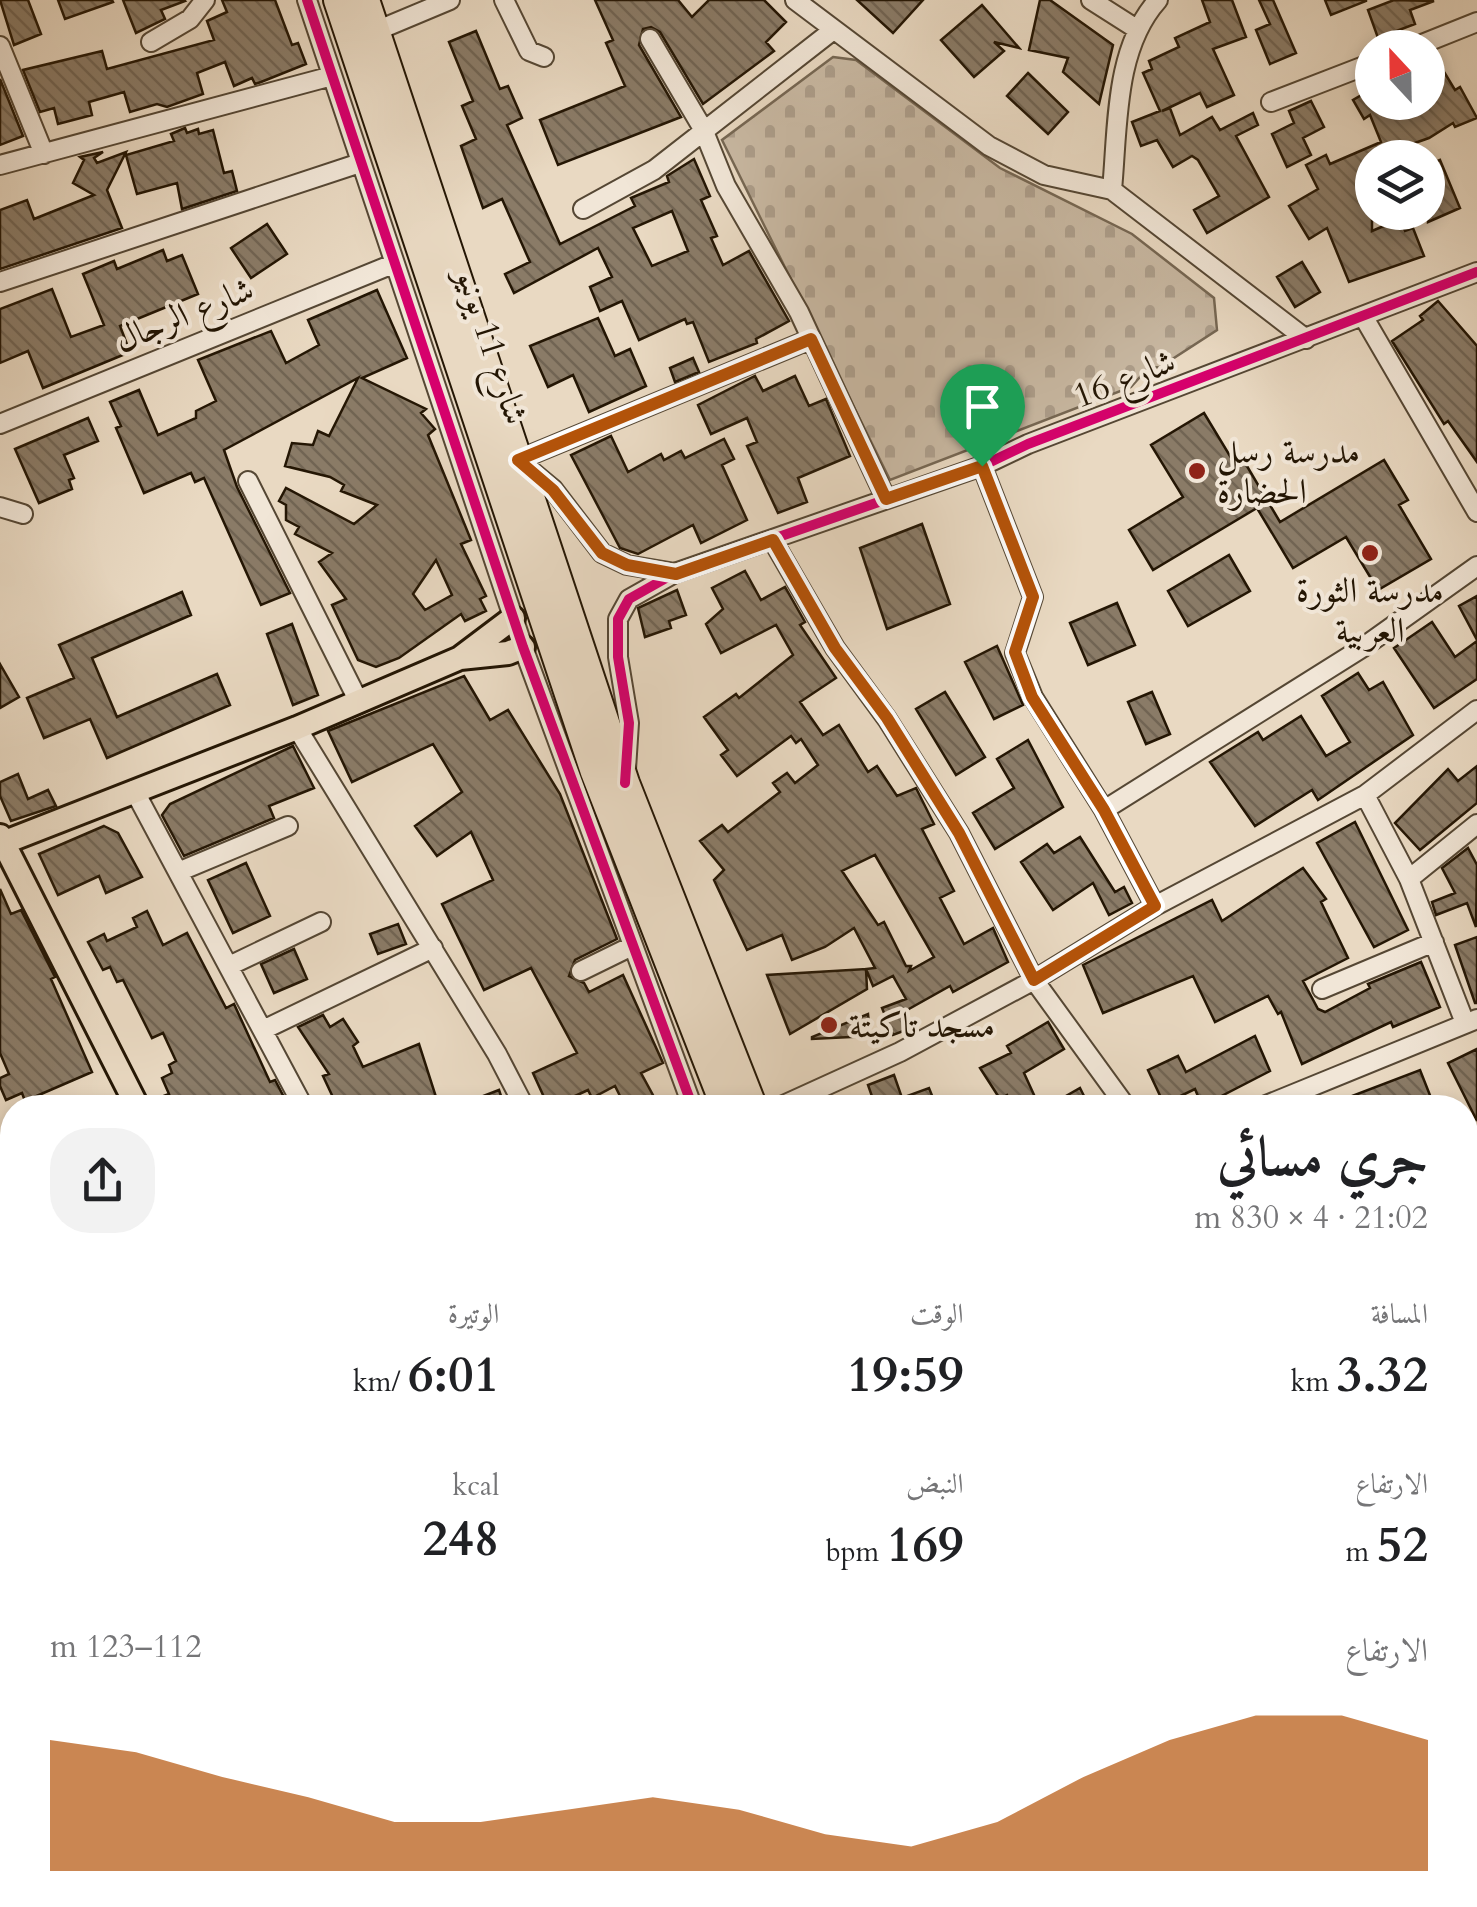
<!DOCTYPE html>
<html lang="ar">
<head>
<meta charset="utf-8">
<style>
  :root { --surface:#fff; --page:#f2f2f2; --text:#202124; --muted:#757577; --accent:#b45309 }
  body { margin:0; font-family:Cardo,Amiri,serif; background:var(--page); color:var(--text); direction:rtl; height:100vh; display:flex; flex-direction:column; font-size:38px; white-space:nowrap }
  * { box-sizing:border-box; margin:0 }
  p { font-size:32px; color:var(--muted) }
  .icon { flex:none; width:55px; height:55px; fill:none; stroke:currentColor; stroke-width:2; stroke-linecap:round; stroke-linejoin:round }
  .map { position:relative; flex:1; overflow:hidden; direction:ltr }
  .side { position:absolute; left:0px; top:1095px; width:1478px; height:812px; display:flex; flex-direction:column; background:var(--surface); border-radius:40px 40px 0 0; box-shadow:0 5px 15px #0003; direction:rtl }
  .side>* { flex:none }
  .needle { width:65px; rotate:338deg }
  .buttons { position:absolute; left:1355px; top:30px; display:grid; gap:20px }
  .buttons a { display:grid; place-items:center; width:90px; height:90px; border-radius:50%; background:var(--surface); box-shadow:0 5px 15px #0003; font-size:50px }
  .pin { position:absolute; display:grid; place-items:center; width:85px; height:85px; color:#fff; margin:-102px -42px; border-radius:50% 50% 50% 0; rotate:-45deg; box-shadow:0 0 10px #0007 }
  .pin .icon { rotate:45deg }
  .round { display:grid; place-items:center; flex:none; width:105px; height:105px; border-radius:40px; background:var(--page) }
  .head { display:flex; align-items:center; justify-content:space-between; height:170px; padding:0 50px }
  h1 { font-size:55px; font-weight:600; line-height:75px }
  .figures { display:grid; grid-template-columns:repeat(3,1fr); gap:15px; height:170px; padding:10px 50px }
  .figures div { display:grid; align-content:center }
  .figures b { font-size:50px; font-weight:600 }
  .figures small { font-size:28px; font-weight:400 }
  .figures p { font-size:28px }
  .chart { height:280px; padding:20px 50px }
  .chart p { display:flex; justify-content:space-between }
  .chart svg { width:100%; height:180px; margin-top:10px; fill:var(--accent); opacity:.7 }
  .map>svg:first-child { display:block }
  .grass { fill:url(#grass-tufts); stroke:#766753; stroke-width:2.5 }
  .cemetery { fill:url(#cemetery-stones); stroke:#766753; stroke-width:2.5 }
  .building { fill:url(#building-back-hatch); stroke:#241604; stroke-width:2.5; fill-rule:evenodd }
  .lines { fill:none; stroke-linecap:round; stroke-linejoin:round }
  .minor-casing { stroke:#554734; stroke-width:22 }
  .major-casing { stroke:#241604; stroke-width:28 }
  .highway-casing { stroke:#241604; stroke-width:32 }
  .minor { stroke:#f1e6d7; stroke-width:18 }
  .major { stroke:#e9d9c2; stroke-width:22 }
  .highway { stroke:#e9d9c2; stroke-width:28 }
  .cycleway-casing { stroke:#f1e6d7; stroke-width:16 }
  .cycleway { stroke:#d6006c; stroke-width:10 }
  .route-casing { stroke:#fff; stroke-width:20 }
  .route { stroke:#b45309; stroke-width:12 }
  .poi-dot { fill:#8f2418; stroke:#f1e6d7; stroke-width:4 }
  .labels { text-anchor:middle; stroke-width:8; stroke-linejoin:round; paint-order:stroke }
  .street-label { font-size:35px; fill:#241604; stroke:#f1e6d7 }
  .poi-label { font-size:35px; fill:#241604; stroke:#f1e6d7; text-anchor:start }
</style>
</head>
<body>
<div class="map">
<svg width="1477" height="1907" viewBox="0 0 1477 1907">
  <defs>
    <pattern id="grass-tufts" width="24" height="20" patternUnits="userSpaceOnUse" patternTransform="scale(2.5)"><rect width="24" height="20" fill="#c8b8a2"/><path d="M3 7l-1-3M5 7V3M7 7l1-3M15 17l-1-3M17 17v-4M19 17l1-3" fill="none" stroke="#ac9d8a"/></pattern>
    <pattern id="cemetery-stones" width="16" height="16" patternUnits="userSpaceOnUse" patternTransform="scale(2.5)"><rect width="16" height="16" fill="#c8b8a2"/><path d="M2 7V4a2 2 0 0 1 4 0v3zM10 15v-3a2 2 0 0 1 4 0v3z" fill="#ac9d8a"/></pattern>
    <pattern id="building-back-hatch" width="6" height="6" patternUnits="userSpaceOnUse" patternTransform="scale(2.5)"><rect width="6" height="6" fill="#8a7b67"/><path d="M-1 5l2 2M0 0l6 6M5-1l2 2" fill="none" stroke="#716453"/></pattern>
  </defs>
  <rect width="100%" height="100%" fill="#e9d9c2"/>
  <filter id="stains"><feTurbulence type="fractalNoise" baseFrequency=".002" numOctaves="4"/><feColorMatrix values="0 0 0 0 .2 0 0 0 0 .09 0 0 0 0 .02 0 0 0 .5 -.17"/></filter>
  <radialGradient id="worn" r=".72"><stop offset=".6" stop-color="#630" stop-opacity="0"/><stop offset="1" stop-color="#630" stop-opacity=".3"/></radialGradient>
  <!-- grass -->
  <path class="grass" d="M812,1895H946L958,1907H793Z"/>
  <!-- cemetery -->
  <path class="cemetery" d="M833,57L856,60L1000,168L1132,234L1214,298L1217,330L1160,367L1148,368L1131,387L890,480L722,140Z"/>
  <!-- building -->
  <path class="building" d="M0,0H28L41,34L14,45Z
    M58,0H112L113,2L65,19Z
    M123,0H184L185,1L161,10L165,19L136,33Z
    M222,0H275L292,45L298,43L306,64L261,82L255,84L252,78L234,86L225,62L197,73L203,94L167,107L157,104L130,112L124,92L89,102L92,115L58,124L54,108L40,112L23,70L102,51L107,69L214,40L207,21L227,12Z
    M595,0H678L692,17L709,0H764L786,22L766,42L774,51L703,104L660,32L651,27L643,29L639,45L681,117L558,165L540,120L625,86L606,43L613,40Z
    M857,0H923L893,33Z
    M1040,0H1050L1113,45L1099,104L1063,72L1068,58L1029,50Z
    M1202,0H1232L1246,37L1213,49L1234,95L1207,107L1200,93L1162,111L1170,108L1180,135L1212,117L1220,130L1253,113L1258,125L1236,136L1269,197L1207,233L1194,210L1219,196L1198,160L1192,156L1173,167L1157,140L1141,146L1132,122L1160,111L1143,73L1152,69L1149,61L1179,47L1175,38L1210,22Z
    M1259,0H1273L1296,53L1270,64L1256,30L1270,24Z
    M1325,0H1366V1L1331,15Z
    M1394,0L1434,1L1410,10L1415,24L1378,38L1368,10Z
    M982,5L1019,48L994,42L1004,51L974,77L941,40Z
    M476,31L500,89L508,86L522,118L507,125L560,244L635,206L631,198L669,182L667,176L694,159L710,196L701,200L717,236L711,238L723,265L749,251L789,321L756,339L757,343L709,362L693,322L687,324L685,319L639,340L622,301L600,311L590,287L612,277L598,248L514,293L505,274L530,262L502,199L483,208L461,146L476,139L462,106L473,101L449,42ZM672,211L688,251L652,266L633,228Z
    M1438,62L1455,90L1460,87L1477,118L1455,127L1453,123L1429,138L1372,158V231L1400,219L1405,231L1413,228L1424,256L1349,282L1327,228L1309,239L1289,206L1318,189L1306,165L1326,155L1330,164L1381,142L1370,115L1364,119L1353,100L1372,89V102H1428V68Z
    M1028,73L1068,112L1048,134L1007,96Z
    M0,79L23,136L0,145Z
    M1311,101L1324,127L1303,138L1311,155L1287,167L1272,134L1294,123L1289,111Z
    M185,128L187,133L198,129L199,134L213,130L224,173L232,171L237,191L182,209L177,183L137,194L126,155L174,141L171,134Z
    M103,152L94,158L97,163L126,152L107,190L122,228L0,269V210L27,200L34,219L94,195L73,183L84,160L80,157Z
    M1440,160L1460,208L1428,222V165Z
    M267,224L287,254L251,278L231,248Z
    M163,250L167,261L182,255L198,294L120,326L130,352L43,388L28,351L0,363V309L52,289L71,337L104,325L83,274L114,261L117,269Z
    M1302,262L1320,292L1295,307L1277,277Z
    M377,290L407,358L362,378L426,409L421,413L435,429L428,435L471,540L461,544L486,596L480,599L486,611L465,621L461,614L399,658L376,667L358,660L332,605L346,599L319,562L332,553L295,534L299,527L286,520V505L279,501L286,488L354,524L377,505L341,491L344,485L330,477L285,466L292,443L313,445L318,431L329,436L358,378L224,450L237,487L290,593L261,605L204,478L195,482L191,473L144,493L116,428L121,426L110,402L139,390L158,435L196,418V411L216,401L198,360L271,331L286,363L319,345L308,320ZM436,560L452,595L425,610L413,594Z
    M1438,301L1477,346V462L1448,421L1444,424L1392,341L1423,320L1420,316Z
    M598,318L615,356L630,349L646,386L589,412L573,375L548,387L530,346Z
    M693,358L699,372L675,382L670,368Z
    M755,376L763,391L795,376L809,406L826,399L850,456L798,478L807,502L778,513L747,446L757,442L747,418L711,434L698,405Z
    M1204,413L1236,466L1244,461L1280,522L1384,460L1408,500L1399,505L1431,559L1378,590L1346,537L1293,568L1257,508L1153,570L1129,530L1183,497L1151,445Z
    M88,418L98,441L64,455L74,478L69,480L72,489L39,503L15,449Z
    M611,436L628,472L661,454L664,460L681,451L685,458L724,439L734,459L722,465L747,520L701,543L693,525L638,554L620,548L571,455Z
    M922,524L950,604L887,629L860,548Z
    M1229,555L1250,591L1188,626L1168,591Z
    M745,571L761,600L785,587L805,622L800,625L836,678L800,702L823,735L839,725L868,772L877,766L897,796L916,788L934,824L922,829L954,891L940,898L964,944L993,928L1008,962L953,992L950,986L900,1014L906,1030L893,1035L882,1008L906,999L893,976L873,986L866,969L875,968L854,928L825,947L792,960L782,935L747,950L714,880L724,870L700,841L722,825L728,832L780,792L773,783L787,773L795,783L818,765L801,739L796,743L791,736L737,776L721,755L728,750L704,717L736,694L739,698L793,655L776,625L721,653L706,624L723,609L712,588ZM875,855L934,957L909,971L911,966H906L884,922L878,925L842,871Z
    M677,590L686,615L669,621L671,628L645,637L638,608Z
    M182,592L191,615L92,658L117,717L217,674L230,705L107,758L90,719L44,738L27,698L74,678L59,645Z
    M1477,596V640L1459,606Z
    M1117,603L1135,645L1088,665L1070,623Z
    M1432,622L1455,657L1477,641V679L1434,708L1394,648Z
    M292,624L318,695L293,705L267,634Z
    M997,646L1023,705L994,719L965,662Z
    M0,664L19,697L0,708Z
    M1358,673L1369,690L1383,682L1413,735L1318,800L1312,790L1255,826L1210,762L1258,732L1263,740L1301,716L1326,756L1350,742L1322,696Z
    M464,676L490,720L508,710L560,794L617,939L575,960L569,976L584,983L589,992L623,975L663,1063L641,1073L660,1108H626L615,1086L592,1098L588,1090L549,1108L533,1073L577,1053L531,968L484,990L442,904L493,880L471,832L437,856L415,826L462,792L433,744L352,782L328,731Z
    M945,692L985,757L956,775L916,709Z
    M1152,692L1170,734L1146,744L1128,702Z
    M1028,740L1063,807L995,849L973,813L1014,788L997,759Z
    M293,746L314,788L269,806L274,818L184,856L162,815L170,804Z
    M1477,766V803L1420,850L1395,823L1448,769L1458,781Z
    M18,774L28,799L48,790L56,806L11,821L0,796V782Z
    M1355,822L1408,930L1374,947L1317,843Z
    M104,826L118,833L142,877L106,893L99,876L58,895L39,854Z
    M1080,837L1115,892L1124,887L1132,903L1109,915L1093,883L1053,910L1021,862L1047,844L1054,853Z
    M1468,848L1477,865L1476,927L1467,903L1436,915L1432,902L1455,893L1442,868Z
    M246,863L270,916L233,933L208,880Z
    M1303,868L1326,899L1321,902L1348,958L1303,981L1318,1009L1325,1012L1370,988L1368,984L1421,962L1440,1007L1393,1027L1391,1022L1302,1064L1281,1012L1278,1014L1268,996L1215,1022L1193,976L1103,1013L1083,965L1212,900L1222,921Z
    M0,889L11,914L21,910L55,977L51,979L92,1072L25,1101L22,1093L6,1100L0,1086V1078L9,1074L0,1053Z
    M147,911L163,945L187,933L226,1008L234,1004L270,1082L275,1080L287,1103L276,1108H166L161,1097L169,1094L162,1078L172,1073L169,1065L176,1061L163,1033L152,1038L123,980L117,982L110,967L103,970L88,942L104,934L107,941L137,927L133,918Z
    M398,924L406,944L378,954L370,934Z
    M1477,937V1003H1475L1455,945Z
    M294,949L307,979L274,993L261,964Z
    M866,969L867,989L790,1034L767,975Z
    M868,1014L870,1036L812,1039V1037Z
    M323,1015L330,1027L343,1019L358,1042L353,1046L363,1067L419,1044L436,1097L410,1108H399L395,1099L377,1108H338L323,1076L329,1074L298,1027Z
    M1048,1022L1064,1049L1024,1073L1040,1108H1013L1007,1095L1000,1099L980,1068L1011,1053L1007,1046Z
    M1255,1036L1270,1071L1202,1106L1195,1089L1164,1104L1148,1070L1178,1056L1186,1072Z
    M1477,1049V1121L1448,1063Z
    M1420,1070L1435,1108H1327L1326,1106Z
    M894,1075L902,1098L929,1088L937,1108H876L868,1085Z
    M1080,1088L1090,1108H1045Z
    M499,1090L505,1108H457V1106Z
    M0,1181L12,1222L0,1227Z
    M12,1327V1371L0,1378V1334Z
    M0,1452L12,1476V1535L0,1540V1523L8,1520L0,1505Z
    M12,1859V1896L0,1902V1865Z"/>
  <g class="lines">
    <defs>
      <path id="minor" d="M307,0L523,647L693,1108
        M504,0L529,51L544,57
        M795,0L989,146L1044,175L1112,190
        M1091,0L1135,28
        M1158,0C1114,49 1118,127 1112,190L1306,339
        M376,31L450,0
        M650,39L703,129L726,186L799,312L886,499
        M151,42L190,19L205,0
        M0,46L44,154
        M1412,48L1477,22
        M1271,102L1372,63
        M0,165L332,76
        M583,209L654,170L832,31
        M0,282L360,163
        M1363,316L1477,512
        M0,424L393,264
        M982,466L1033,597L1015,653L1033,697L1104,810L1155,906
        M248,481L359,702
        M0,507L23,514
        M773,541L835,648L887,719L959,833L1034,980L1127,1108
        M675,573L627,565L602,553L553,489L518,460L811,339
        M297,728L497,1054L525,1108
        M626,769L629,723L618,657V619L629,599L675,573L982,466L1028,444L1477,272
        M134,790L304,1108
        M1365,795L1409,879
        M1104,810L1362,648L1477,566
        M178,872L288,826
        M229,966L321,922
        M581,971L632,946
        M1322,989L1434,942
        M1465,1023L1409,879L1477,824
        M263,1030L433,948
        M777,1108L900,1052L1034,980L1155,906L1365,795L1477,710
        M1259,1108L1477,1019
        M1465,1238L1477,1233
        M0,1293L12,1287
        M0,1422L1,1421
        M1465,1516L1477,1510
        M0,1640L12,1634
        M1465,1691L1477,1708
        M1465,1756L1477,1752
        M0,1848L12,1842
        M1154,1895L1166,1907
        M1411,1895L1421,1907
        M160,1907L189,1895
        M684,1907L688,1895"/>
      <path id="major" d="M460,658L508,653L523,647
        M0,836L138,1108
        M0,844L297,728L460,658L513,618
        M487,1895L490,1907"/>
      <path id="highway" d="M338,0L595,772L726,1108
        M365,0L625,783L753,1108
        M996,1895L1005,1907
        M1027,1895L1032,1907
        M1066,1895L1071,1907
        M1097,1895L1104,1907
        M756,1907L763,1895"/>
    </defs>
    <!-- minor casing -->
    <use href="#minor" class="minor-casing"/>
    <!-- major casing -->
    <use href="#major" class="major-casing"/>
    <!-- highway casing -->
    <use href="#highway" class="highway-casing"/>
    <!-- minor -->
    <use href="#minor" class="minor"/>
    <!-- major -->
    <use href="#major" class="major"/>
    <!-- highway -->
    <use href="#highway" class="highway"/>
    <defs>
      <path id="cycleway" d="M307,0L523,647L693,1108
        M625,783L629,723L618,657V619L629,599L675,573L982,466L1028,444L1477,272"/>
    </defs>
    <!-- cycleway casing -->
    <use href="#cycleway" class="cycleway-casing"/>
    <!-- cycleway -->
    <use href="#cycleway" class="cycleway"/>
  </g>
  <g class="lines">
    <defs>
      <path id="route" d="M811,339L886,499L982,466L1033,597L1015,652L1032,697L1104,810L1155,906L1034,980L959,833L887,718L835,648L773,540L676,574L627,565L602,553L553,490L518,460Z"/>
    </defs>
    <!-- route casing -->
    <use href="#route" class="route-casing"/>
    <!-- route -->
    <use href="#route" class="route"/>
  </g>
  <!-- markers -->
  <g class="poi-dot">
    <circle cx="1197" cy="471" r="10"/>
    <circle cx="1370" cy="553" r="10"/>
    <circle cx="829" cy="1025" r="10"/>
  </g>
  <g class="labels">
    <!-- street labels -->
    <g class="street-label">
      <text transform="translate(184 314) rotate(-22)" y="12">شارع الرجال</text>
      <text transform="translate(493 346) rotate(72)" y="12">شارع 11 يونيو</text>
      <text transform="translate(1124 378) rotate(-21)" y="12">شارع 16</text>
    </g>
    <!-- poi labels -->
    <g class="poi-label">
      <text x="1217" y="463">مدرسة رسل<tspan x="1217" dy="40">الحضارة</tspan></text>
      <text x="1370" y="602" text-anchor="middle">مدرسة الثورة<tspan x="1370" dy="40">العربية</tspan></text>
      <text x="849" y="1037">مسجد تاكيتة</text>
    </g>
  </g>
  <rect width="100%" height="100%" filter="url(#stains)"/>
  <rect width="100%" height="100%" fill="url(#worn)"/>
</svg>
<div class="buttons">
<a><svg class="needle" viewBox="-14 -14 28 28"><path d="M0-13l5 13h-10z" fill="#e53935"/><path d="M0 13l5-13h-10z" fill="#757577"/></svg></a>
<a><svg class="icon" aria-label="layers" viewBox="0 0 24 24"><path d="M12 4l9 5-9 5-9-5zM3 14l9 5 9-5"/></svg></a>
</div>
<div class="pin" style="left:982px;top:466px;background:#1e9e55"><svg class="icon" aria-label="arrive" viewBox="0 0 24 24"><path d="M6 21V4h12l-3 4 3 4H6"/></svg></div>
<section class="side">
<div class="head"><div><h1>جري مسائي</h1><p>21:02 · 4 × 830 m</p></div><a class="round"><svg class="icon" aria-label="share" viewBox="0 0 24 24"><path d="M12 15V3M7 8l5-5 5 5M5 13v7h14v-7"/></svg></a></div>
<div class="figures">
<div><p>المسافة</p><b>3.32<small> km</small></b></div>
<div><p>الوقت</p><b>19:59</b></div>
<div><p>الوتيرة</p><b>6:01<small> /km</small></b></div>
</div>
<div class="figures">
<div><p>الارتفاع</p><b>52<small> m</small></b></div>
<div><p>النبض</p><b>169<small> bpm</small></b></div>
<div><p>kcal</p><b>248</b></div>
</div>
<div class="chart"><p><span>الارتفاع</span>112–123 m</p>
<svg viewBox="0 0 160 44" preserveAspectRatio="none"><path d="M0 44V12L10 15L20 21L30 26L40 32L50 32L60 29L70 26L80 29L90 35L100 38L110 32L120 21L130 12L140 6L150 6L160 12V44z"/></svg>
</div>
</section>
</div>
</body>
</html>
